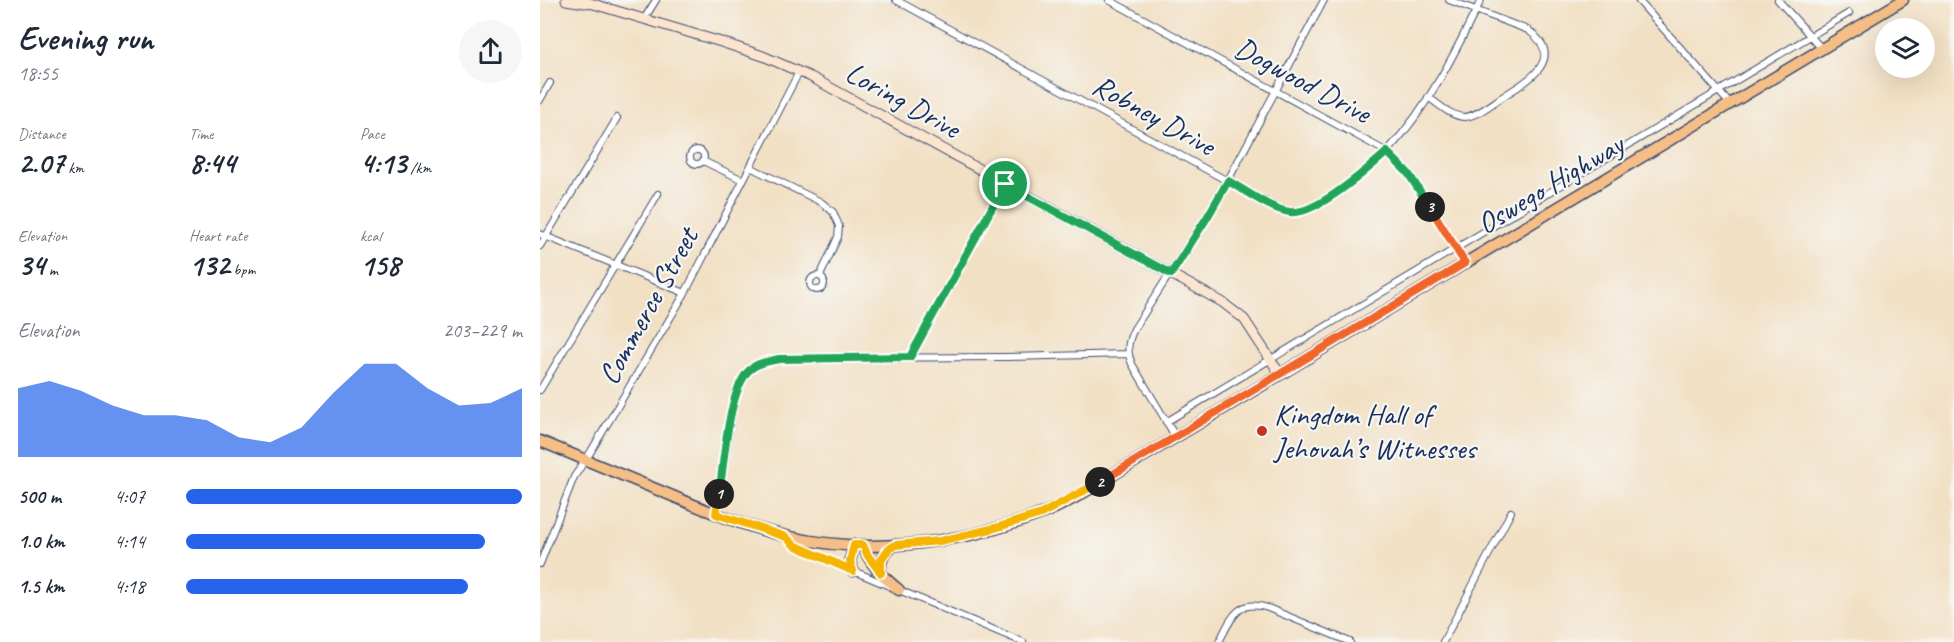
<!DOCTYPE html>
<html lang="en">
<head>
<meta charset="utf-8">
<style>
  :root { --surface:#fff; --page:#f6f6f7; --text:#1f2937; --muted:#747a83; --accent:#2563eb }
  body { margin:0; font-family:Caveat,sans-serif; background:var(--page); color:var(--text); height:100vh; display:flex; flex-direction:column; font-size:22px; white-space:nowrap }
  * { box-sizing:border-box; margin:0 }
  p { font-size:20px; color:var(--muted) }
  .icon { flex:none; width:33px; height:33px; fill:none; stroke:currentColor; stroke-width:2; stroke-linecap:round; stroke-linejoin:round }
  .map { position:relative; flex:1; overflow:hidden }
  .sheet { display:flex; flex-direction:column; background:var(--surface); width:540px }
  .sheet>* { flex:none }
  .tools { position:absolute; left:1335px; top:18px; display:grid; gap:12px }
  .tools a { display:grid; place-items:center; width:60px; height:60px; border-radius:50%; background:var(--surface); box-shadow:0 6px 24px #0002; font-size:30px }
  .pin { position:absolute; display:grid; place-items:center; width:51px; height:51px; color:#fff; margin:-26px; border:3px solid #fff; border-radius:50%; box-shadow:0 2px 6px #0007 }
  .km { position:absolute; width:30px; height:30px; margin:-15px; border-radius:50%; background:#222; color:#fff; font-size:16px; line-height:30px; text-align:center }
  .round { display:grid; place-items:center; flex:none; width:63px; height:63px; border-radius:32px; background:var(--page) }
  .head { display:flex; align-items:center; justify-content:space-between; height:102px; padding:0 18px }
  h1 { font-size:33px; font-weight:600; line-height:45px }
  .stats { display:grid; grid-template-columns:repeat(3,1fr); gap:9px; height:102px; padding:6px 18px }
  .stats div { display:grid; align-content:center }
  .stats b { font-size:30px; font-weight:600 }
  .stats small { font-size:16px; font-weight:400 }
  .stats p { font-size:16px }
  .chart { height:168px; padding:12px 18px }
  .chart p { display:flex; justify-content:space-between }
  .chart svg { width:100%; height:108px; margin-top:6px; fill:var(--accent); opacity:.7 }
  ul { padding:0 18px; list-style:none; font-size:20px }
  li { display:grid; grid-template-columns:96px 72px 1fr; align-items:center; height:45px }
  li i { height:15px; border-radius:8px; background:var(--accent) }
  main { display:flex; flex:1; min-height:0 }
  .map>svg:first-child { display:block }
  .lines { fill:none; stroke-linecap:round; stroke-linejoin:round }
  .street-casing { stroke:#3b4a6d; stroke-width:8 }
  .secondary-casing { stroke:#3b4a6d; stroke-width:11 }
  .primary-casing { stroke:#3b4a6d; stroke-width:13 }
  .street { stroke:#fff; stroke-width:6 }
  .secondary { stroke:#fbe5cf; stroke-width:9 }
  .primary { stroke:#f6be87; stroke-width:10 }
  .split-1-casing { stroke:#fff; stroke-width:12 }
  .split-2-casing { stroke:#fff; stroke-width:12 }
  .split-3-casing { stroke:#fff; stroke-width:12 }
  .split-4-casing { stroke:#fff; stroke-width:12 }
  .split-1 { stroke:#22a559; stroke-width:8 }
  .split-2 { stroke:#f5b400; stroke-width:8 }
  .split-3 { stroke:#f0652b; stroke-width:8 }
  .split-4 { stroke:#22a559; stroke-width:8 }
  .poi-dot { fill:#c8321e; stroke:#f6f6f2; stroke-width:2 }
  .labels { text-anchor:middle; stroke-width:4.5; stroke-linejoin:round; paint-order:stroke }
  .street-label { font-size:30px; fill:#1b2f5e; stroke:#f6f6f2 }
  .poi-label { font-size:30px; fill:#1b2f5e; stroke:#f6f6f2; text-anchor:start }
</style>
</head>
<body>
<main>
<section class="sheet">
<div class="head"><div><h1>Evening run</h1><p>18:55</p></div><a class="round"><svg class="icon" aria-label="share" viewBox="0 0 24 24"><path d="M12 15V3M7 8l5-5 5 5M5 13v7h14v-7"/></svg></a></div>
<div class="stats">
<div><p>Distance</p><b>2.07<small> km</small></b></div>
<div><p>Time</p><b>8:44</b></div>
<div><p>Pace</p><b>4:13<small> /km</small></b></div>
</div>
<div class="stats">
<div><p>Elevation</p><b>34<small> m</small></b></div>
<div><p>Heart rate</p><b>132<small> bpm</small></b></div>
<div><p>kcal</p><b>158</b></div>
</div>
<div class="chart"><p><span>Elevation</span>203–229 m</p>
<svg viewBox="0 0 160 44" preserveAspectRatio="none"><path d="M0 44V16L10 13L20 17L30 23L40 27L50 27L60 29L70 36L80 38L90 32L100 18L110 6L120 6L130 16L140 23L150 22L160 16V44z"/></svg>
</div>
<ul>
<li><b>500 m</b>4:07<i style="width:100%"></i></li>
<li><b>1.0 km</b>4:14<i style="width:89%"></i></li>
<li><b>1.5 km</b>4:18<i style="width:84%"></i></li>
</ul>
</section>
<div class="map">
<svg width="1414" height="642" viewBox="0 0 1414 642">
  <rect width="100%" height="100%" fill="#f6f6f2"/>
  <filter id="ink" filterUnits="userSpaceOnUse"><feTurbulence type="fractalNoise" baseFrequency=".0167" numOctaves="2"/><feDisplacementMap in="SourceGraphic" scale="12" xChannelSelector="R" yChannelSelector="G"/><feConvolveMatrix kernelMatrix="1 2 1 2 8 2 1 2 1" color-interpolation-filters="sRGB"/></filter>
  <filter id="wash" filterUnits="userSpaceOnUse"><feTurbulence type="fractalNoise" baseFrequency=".008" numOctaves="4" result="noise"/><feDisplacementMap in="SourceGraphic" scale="24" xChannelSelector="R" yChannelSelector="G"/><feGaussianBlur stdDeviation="1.35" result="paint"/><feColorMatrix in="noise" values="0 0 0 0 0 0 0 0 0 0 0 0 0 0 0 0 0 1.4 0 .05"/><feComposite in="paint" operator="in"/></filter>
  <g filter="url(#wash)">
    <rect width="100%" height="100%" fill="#f2e0c4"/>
  </g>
  <g filter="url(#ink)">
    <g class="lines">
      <defs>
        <path id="street" d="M356,0L735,207C760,218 773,207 794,194C814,180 834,166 850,148C889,106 916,51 941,0
          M569,0L847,152L869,173L925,263
          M1098,0L1190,104
          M1238,0L1282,49
          M104,19L116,0
          M888,97C898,104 912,117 925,117C937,116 952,104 962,97C986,82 1028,59 988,30L909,0
          M0,100L10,83
          M150 157a7 7 0 1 1 14 0a7 7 0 1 1-14 0Z
          M163,161L203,180
          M210,167L281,202L293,212L299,226L298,237L280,276
          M0,234L145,293
          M0,246L77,118
          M270 283a7 7 0 1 1 14 0a7 7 0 1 1-14 0Z
          M370,358L465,184
          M0,390L118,194
          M626,422L1309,13
          M635,436L592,364C586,351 588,341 594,329L678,199L784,0
          M176,514L195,393L205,374L217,364L239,359L282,358L467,357L588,354
          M246,537L254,545L285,559L483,642
          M0,564L34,477L50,453L145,293L259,72
          M679,642C691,619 697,598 728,608L810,642
          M903,642L971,512"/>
        <path id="secondary" d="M26,0L45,3
          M40,0L181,42L223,56L271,77L682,302L704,319L740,374"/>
        <path id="primary" d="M0,441C43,459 87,477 130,495C168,511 206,527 246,536C329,556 421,544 501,514C534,501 565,479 596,461L1363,0
          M323,545C329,564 345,579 359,590
          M313,571L310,561L314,545
          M341,573C339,559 344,553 355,545"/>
      </defs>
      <!-- street casing -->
      <use href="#street" class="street-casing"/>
      <!-- secondary casing -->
      <use href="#secondary" class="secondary-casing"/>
      <!-- primary casing -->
      <use href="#primary" class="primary-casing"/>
      <!-- street -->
      <use href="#street" class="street"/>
      <!-- secondary -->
      <use href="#secondary" class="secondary"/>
      <!-- primary -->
      <use href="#primary" class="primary"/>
    </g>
  </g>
  <g class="lines" filter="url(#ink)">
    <defs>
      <path id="split-1" d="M179,494C184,465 188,384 212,368C219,362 230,361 239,359L370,357L465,184"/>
      <path id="split-2" d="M179,494L176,514L246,537L254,545L313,571L310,561L314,545H323L328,556L341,573V560L347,551L355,545L400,541L455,528L501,514L560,482"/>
      <path id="split-3" d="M560,482L925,263L890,207"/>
      <path id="split-4" d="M465,184L631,274L668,216L688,181C705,190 731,210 750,212C775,216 829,168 847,152L868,173L890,207"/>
    </defs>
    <!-- split-1 casing -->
    <use href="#split-1" class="split-1-casing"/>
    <!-- split-2 casing -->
    <use href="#split-2" class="split-2-casing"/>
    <!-- split-3 casing -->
    <use href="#split-3" class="split-3-casing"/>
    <!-- split-4 casing -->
    <use href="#split-4" class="split-4-casing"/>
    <!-- split-1 -->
    <use href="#split-1" class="split-1"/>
    <!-- split-2 -->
    <use href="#split-2" class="split-2"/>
    <!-- split-3 -->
    <use href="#split-3" class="split-3"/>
    <!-- split-4 -->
    <use href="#split-4" class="split-4"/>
  </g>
  <!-- markers -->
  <circle class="poi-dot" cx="722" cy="431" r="6"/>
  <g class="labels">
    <!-- street labels -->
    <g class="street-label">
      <text transform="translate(763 80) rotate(28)" y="10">Dogwood Drive</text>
      <text transform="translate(363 100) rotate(29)" y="10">Loring Drive</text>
      <text transform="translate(614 115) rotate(29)" y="10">Robney Drive</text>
      <text transform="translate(1010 184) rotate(-31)" y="10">Oswego Highway</text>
      <text transform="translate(108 306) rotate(-61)" y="10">Commerce Street</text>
    </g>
    <!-- poi labels -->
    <g class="poi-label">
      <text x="734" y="424">Kingdom Hall of<tspan x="734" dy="34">Jehovah’s Witnesses</tspan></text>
    </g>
  </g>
</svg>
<div class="tools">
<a><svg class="icon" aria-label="layers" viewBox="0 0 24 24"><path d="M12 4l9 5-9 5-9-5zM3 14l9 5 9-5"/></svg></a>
</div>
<div class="pin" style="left:465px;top:184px;background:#1e9e55"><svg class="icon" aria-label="arrive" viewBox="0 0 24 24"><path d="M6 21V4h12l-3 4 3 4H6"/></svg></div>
<b class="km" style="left:179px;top:494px">1</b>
<b class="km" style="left:560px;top:482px">2</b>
<b class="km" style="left:890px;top:207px">3</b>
</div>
</main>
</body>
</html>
